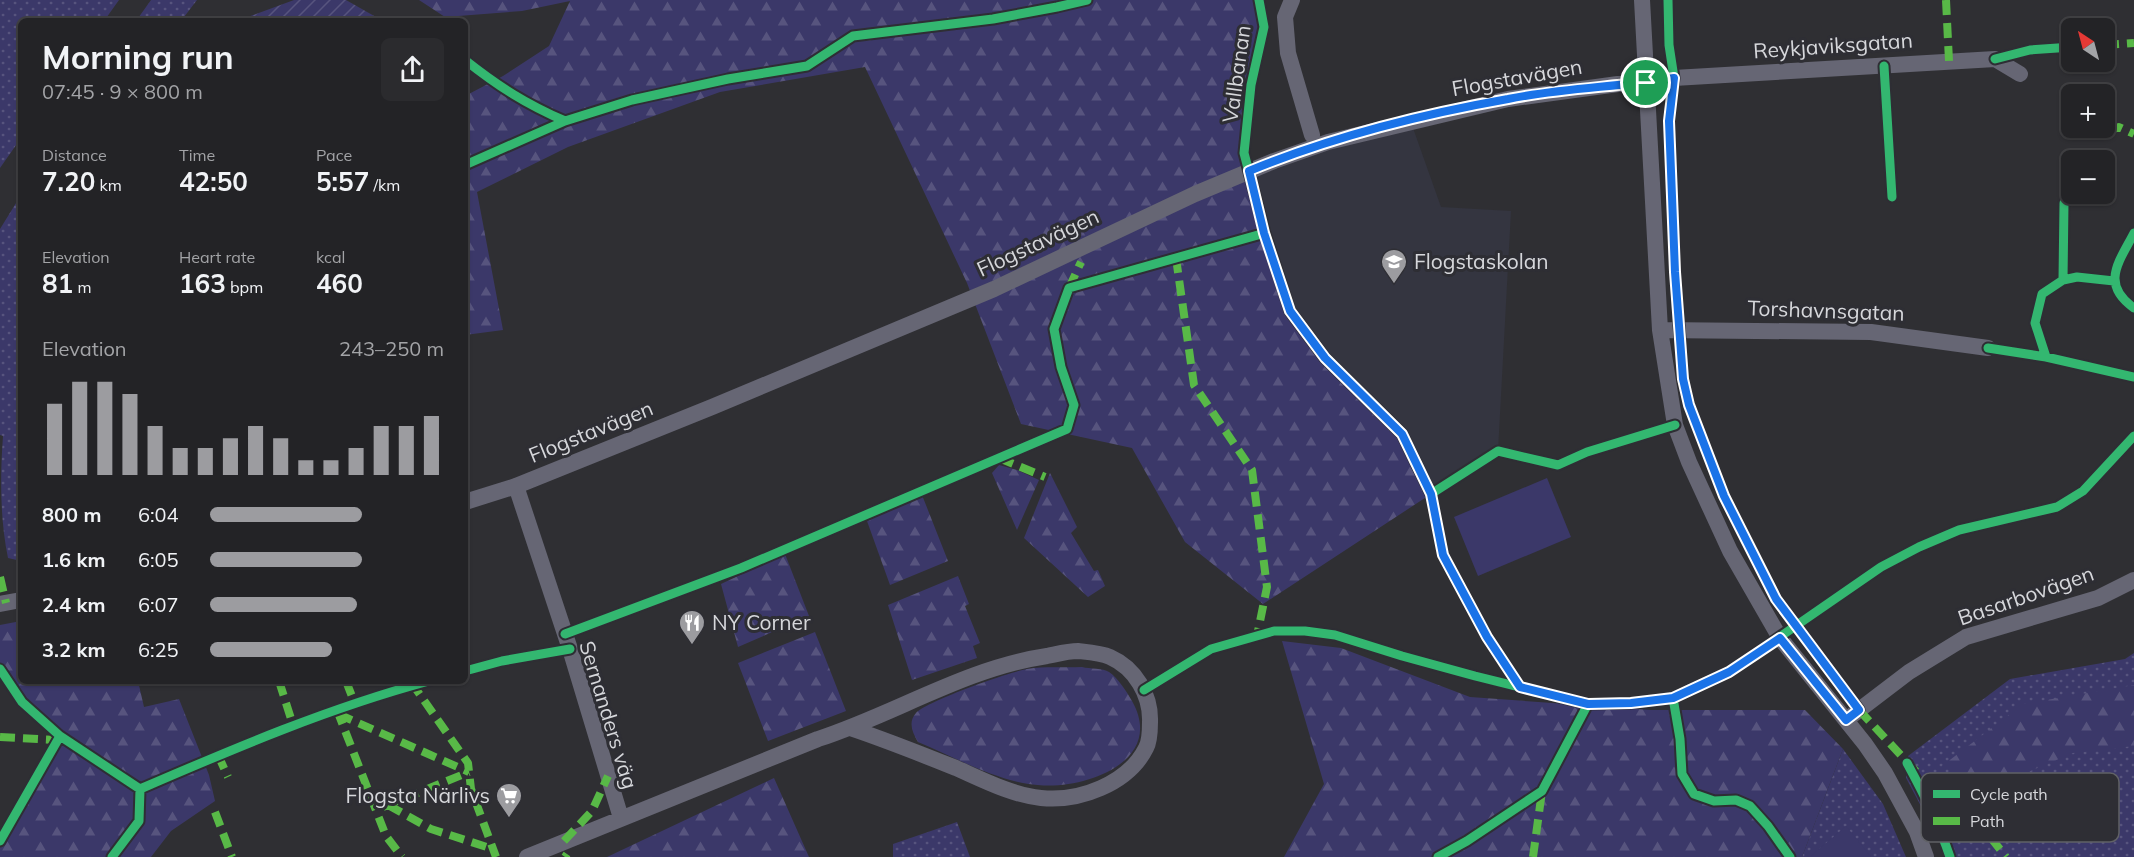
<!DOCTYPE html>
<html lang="en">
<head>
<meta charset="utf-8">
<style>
  :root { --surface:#232326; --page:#2b2b2e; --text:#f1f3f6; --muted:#a3a4a7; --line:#404043; --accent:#9c9ca0 }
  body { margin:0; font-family:Mulish,sans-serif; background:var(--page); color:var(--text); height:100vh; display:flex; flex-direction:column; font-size:22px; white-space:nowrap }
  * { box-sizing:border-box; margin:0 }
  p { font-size:20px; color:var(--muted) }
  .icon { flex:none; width:33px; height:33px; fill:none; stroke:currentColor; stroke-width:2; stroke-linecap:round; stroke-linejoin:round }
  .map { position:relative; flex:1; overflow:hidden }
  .drawer { position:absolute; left:18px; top:18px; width:450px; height:666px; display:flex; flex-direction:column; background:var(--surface); border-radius:9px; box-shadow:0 2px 4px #0004,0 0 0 2px var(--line) }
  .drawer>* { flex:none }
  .needle { width:39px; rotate:324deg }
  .buttons { position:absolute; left:2061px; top:18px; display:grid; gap:12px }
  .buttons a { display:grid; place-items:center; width:54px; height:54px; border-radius:9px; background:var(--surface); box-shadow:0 2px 4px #0004,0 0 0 2px var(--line); font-size:30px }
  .pin { position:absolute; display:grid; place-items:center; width:51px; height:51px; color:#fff; margin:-26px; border:3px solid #fff; border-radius:50%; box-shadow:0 2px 6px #0007 }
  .round { display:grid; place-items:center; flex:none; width:63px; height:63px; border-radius:9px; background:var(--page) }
  .summary { display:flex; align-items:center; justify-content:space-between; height:102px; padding:0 24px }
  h1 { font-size:33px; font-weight:700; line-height:45px }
  .metrics { display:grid; grid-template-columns:repeat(3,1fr); gap:9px; height:102px; padding:6px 24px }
  .metrics div { display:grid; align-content:center }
  .metrics b { font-size:26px; font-weight:700 }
  .metrics small { font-size:16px; font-weight:400 }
  .metrics p { font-size:16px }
  .chart { height:168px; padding:12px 24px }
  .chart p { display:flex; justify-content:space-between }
  .chart svg { width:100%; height:108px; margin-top:6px; stroke:var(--accent); stroke-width:6 }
  ul { padding:0 24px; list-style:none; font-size:20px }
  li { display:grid; grid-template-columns:96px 72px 1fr; align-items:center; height:45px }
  li i { height:15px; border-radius:8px; background:var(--accent) }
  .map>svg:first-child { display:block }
  .built { fill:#343540 }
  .grass { fill:url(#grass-dots) }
  .forest { fill:url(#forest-firs) }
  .garden { fill:url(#garden-furrows) }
  .pitch { fill:#3b3869 }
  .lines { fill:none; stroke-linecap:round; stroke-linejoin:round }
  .minor { stroke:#666674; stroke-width:16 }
  .quiet { stroke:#58b947; stroke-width:8; stroke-dasharray:15 8; stroke-linecap:butt }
  .cycleway-casing { stroke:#2e2e34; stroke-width:13 }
  .cycleway { stroke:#33b770; stroke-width:9 }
  .route-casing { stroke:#fff; stroke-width:12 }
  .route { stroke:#1a73e8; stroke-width:8 }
  .labels { text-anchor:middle; stroke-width:6; stroke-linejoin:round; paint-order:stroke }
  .street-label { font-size:21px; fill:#d6d7db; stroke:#2e2e34 }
  .poi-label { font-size:21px; fill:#d6d7db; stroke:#2e2e34; text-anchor:start }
  .key { fill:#2e2e34; stroke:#606166; stroke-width:1.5 }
  .key-label { font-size:16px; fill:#d6d7db }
</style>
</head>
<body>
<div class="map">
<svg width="2134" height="857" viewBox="0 0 2134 857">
  <defs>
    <pattern id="grass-dots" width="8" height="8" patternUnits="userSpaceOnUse" patternTransform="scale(1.5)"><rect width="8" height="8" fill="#3b3869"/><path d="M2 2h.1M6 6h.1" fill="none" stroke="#57547e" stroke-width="1.8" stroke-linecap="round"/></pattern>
    <pattern id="forest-firs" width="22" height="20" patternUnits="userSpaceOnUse" patternTransform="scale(1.5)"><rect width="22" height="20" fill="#3b3869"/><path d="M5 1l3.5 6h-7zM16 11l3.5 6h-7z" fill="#57547e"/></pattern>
    <pattern id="garden-furrows" width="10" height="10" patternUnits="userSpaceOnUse" patternTransform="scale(1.5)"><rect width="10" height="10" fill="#3b3869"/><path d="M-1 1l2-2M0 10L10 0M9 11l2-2" fill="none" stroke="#57547e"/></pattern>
  </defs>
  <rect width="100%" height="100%" fill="#2f2f33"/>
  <!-- built -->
  <path class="built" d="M1413,128L1441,207L1511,211L1498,451L1431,494L1402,434L1325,358L1290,311L1265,233L1251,178L1330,149Z"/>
  <!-- grass -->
  <path class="grass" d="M0,0H119L104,21H21V138L0,168Z
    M151,0H197L181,21H136Z
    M21,195V347L19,351V441L21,448V561L8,558C0,519 0,477 3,436L0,435V229Z
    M2134,653V857H1945L1938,838L1906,778L1908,756L2010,679L2125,659Z
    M1843,749L1883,804L1906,857H1802Z
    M957,822L970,857H893V844Z"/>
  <!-- forest -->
  <path class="forest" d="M419,0H1259L1264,27L1251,85L1244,153L1265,233L1290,311L1325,358L1402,434L1431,494L1263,604L1185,542L1132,448L1021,424L967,283L865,67L720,92L568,147L477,192L503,330L465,335V96L503,76L549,46L570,1L522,11L445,17Z
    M999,465L1017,470L1039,480L1017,530L992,473Z
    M1050,473L1077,527L1071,533L1094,571L1098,570L1105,586L1088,597L1024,538Z
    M922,495L948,561L890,585L867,521Z
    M785,554L809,616L738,647L721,584Z
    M958,576L969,604L965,606L980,643L973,646L977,658L912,680L888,605Z
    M21,621V681H138L144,707L179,699L209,775L215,801L171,831L151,857H0V841L60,736L22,702L0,669V625Z
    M815,632L846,711L768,741L738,663Z
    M1282,641L1341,648L1470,697L1651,710H1805L1843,749L1802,857H1284L1324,784Z
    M1082,667C1090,669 1103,668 1109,672C1118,678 1127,692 1132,701C1166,761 1085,790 1038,785C998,782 954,757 918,742C912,732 908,722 916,713C927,701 1009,672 1027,669C1045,666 1064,668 1082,667Z
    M2134,685V746L2073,753L1990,788L1942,766L2023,704Z
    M774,778L809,857H607Z"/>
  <!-- garden -->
  <path class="garden" d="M294,0H346L383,21H237Z"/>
  <!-- pitch -->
  <path class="pitch" d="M1547,478L1571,537L1478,576L1454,517Z
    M1846,826L1871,857H1812L1811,856Z"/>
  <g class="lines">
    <!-- minor -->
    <path class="minor" d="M1292,0L1285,17L1288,53L1312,135
      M1642,0L1660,330L1675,425L1689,462L1730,551L1780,638L1865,744L1885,773L1917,832L1926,857
      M1660,330L1871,332L1988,348
      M516,486L570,649L621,818
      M465,502L516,486L712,407L994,289L1195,194L1274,161L1328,142L1508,99L1618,84L1646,83L1674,78L1995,59L2020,74
      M0,604L21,600
      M1846,720L1909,672L1966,637L2098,598L2134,580
      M527,857L818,739C895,714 966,668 1047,656C1057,654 1068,651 1078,651C1087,652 1101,653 1110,657C1135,668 1151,695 1150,722C1150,730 1150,741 1146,748C1128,784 1079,802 1041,798C1012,795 983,780 956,768C921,754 886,740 850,728"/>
    <!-- quiet -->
    <path class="quiet" d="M1946,0L1949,61
      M2104,45L2134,43
      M2108,131L2119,127L2134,134
      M1176,258L1194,385L1252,470L1267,587L1257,636
      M1069,288L1081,262
      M999,458L1045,477
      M0,577L6,603
      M279,681L293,725
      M346,681L355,704
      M411,682L468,763L471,789L496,857
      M337,710L386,836L402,857
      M1859,710L1923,779L1980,824L2006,857
      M338,714L469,772
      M0,737L57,740
      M218,755L228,777
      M388,805L431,829L493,849
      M383,807L469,772
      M215,812L232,857
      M564,841L592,811L608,776
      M565,857L567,854
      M1533,857L1542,791"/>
    <defs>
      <path id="cycleway" d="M1259,0L1264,27L1251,85L1244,153L1265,233L1290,311L1325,358L1402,434L1431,494L1443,555L1487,637L1520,687
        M1668,0L1669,45L1674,78L1669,121L1675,272L1683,379L1689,405L1724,496L1776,599L1859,710
        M1995,59L2030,50L2072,47
        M465,60C499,87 526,104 565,121L632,100L728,79L807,66L853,36L993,19L1057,7L1087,0
        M1884,66L1892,197
        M465,165L565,121
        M2134,233C2119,262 2100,284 2134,308
        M2063,280L2064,203
        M1988,348L2046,357L2134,377
        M2046,357L2035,323L2042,294L2063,280L2077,277L2114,281
        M1431,494L1498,451L1558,465L1587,452L1675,425
        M565,634L741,568L1067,429L1074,405L1061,367L1054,329L1069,288L1265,233
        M0,669L22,702L60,736L140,789L139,821L112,857
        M465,671L502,661L570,649
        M1144,690L1211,649L1274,631H1305L1335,635L1402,656L1475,676L1588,704L1631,703L1673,698L1729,672L1881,567L1919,547L1959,530L2057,507L2083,491L2134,436
        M1673,698L1680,739L1682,774L1694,794L1714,801L1736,800L1750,806L1768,826L1790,857
        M1907,763C1924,794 1939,824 1950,857
        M140,789C235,748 329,708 429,681
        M0,841L60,736
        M1438,857L1467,841L1542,791L1588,704"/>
    </defs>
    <!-- cycleway casing -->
    <use href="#cycleway" class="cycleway-casing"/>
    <!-- cycleway -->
    <use href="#cycleway" class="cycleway"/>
  </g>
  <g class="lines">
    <defs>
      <path id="route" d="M1674,78L1669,121L1675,272L1683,379L1689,405L1724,496L1776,599L1859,710L1846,720L1780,638L1729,672L1673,698L1631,703L1588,704L1520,687L1487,637L1443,555L1431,494L1402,434L1325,358L1290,311L1264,233L1249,171C1329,138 1423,114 1508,99C1563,88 1619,87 1674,78Z"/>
    </defs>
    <!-- route casing -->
    <use href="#route" class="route-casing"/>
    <!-- route -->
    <use href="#route" class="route"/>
  </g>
  <!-- icons -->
  <defs>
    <symbol id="school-pin" viewBox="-11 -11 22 30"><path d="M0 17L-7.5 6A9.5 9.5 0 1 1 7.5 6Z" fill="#9c9ca0" stroke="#2e2e34"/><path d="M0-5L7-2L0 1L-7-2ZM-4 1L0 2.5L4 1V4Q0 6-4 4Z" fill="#fff"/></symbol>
    <symbol id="restaurant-pin" viewBox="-11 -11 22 30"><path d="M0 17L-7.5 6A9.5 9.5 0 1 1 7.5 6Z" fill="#9c9ca0" stroke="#2e2e34"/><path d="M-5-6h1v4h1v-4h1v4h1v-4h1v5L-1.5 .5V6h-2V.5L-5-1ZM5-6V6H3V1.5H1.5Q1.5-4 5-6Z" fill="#fff"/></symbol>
    <symbol id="supermarket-pin" viewBox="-11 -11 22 30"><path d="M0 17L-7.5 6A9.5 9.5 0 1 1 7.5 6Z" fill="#9c9ca0" stroke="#2e2e34"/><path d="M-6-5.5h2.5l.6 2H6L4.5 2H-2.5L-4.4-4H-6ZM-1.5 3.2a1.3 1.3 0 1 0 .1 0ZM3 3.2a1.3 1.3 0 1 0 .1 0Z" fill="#fff"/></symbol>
  </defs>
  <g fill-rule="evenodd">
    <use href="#school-pin" x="1379" y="247" width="30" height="40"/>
    <use href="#restaurant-pin" x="677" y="608" width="30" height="40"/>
    <use href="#supermarket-pin" x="494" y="781" width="30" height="40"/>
  </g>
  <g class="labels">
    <!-- street labels -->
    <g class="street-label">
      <text transform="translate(1833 46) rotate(-4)" y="7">Reykjaviksgatan</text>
      <text transform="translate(1237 74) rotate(-82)" y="7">Vallbanan</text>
      <text transform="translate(1517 78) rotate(-10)" y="7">Flogstavägen</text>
      <text transform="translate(1038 243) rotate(-25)" y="7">Flogstavägen</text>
      <text transform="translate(1826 311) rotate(2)" y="7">Torshavnsgatan</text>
      <text transform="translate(591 432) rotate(-22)" y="7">Flogstavägen</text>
      <text transform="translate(2026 596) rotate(-19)" y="7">Basarbovägen</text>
      <text transform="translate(608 715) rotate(73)" y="7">Sernanders väg</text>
    </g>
    <!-- poi labels -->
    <g class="poi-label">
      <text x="1414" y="269">Flogstaskolan</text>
      <text x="712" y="630">NY Corner</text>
      <text x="490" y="803" text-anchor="end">Flogsta Närlivs</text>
    </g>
  </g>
  <!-- legend -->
  <rect x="1921" y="773" width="198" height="69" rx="9" class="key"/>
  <rect x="1933" y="790" width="27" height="8" fill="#33b770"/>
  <rect x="1933" y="817" width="27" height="8" fill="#58b947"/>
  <g class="key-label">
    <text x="1970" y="800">Cycle path</text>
    <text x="1970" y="827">Path</text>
  </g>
</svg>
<div class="buttons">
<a><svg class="needle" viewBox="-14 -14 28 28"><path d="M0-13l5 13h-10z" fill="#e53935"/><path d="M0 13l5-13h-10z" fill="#a3a4a7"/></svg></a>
<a>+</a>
<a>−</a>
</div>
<div class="pin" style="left:1646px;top:83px;background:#1e9e55"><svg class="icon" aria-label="arrive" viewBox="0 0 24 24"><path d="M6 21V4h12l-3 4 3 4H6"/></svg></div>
<section class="drawer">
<div class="summary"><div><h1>Morning run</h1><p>07:45 · 9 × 800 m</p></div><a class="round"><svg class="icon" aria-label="share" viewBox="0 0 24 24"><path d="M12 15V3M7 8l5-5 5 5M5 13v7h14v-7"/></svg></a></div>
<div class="metrics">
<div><p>Distance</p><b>7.20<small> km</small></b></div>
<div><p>Time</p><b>42:50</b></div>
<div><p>Pace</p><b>5:57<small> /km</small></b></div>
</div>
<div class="metrics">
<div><p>Elevation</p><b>81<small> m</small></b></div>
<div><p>Heart rate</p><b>163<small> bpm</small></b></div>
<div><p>kcal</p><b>460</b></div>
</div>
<div class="chart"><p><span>Elevation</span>243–250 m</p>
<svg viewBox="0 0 160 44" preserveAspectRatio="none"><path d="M5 44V15M15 44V6M25 44V6M35 44V11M45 44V24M55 44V33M65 44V33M75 44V29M85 44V24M95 44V29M105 44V38M115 44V38M125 44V33M135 44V24M145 44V24M155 44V20"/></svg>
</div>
<ul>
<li><b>800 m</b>6:04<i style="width:65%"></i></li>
<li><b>1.6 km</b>6:05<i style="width:65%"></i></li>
<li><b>2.4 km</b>6:07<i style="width:63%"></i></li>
<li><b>3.2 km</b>6:25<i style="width:52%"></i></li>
</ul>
</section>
</div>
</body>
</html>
